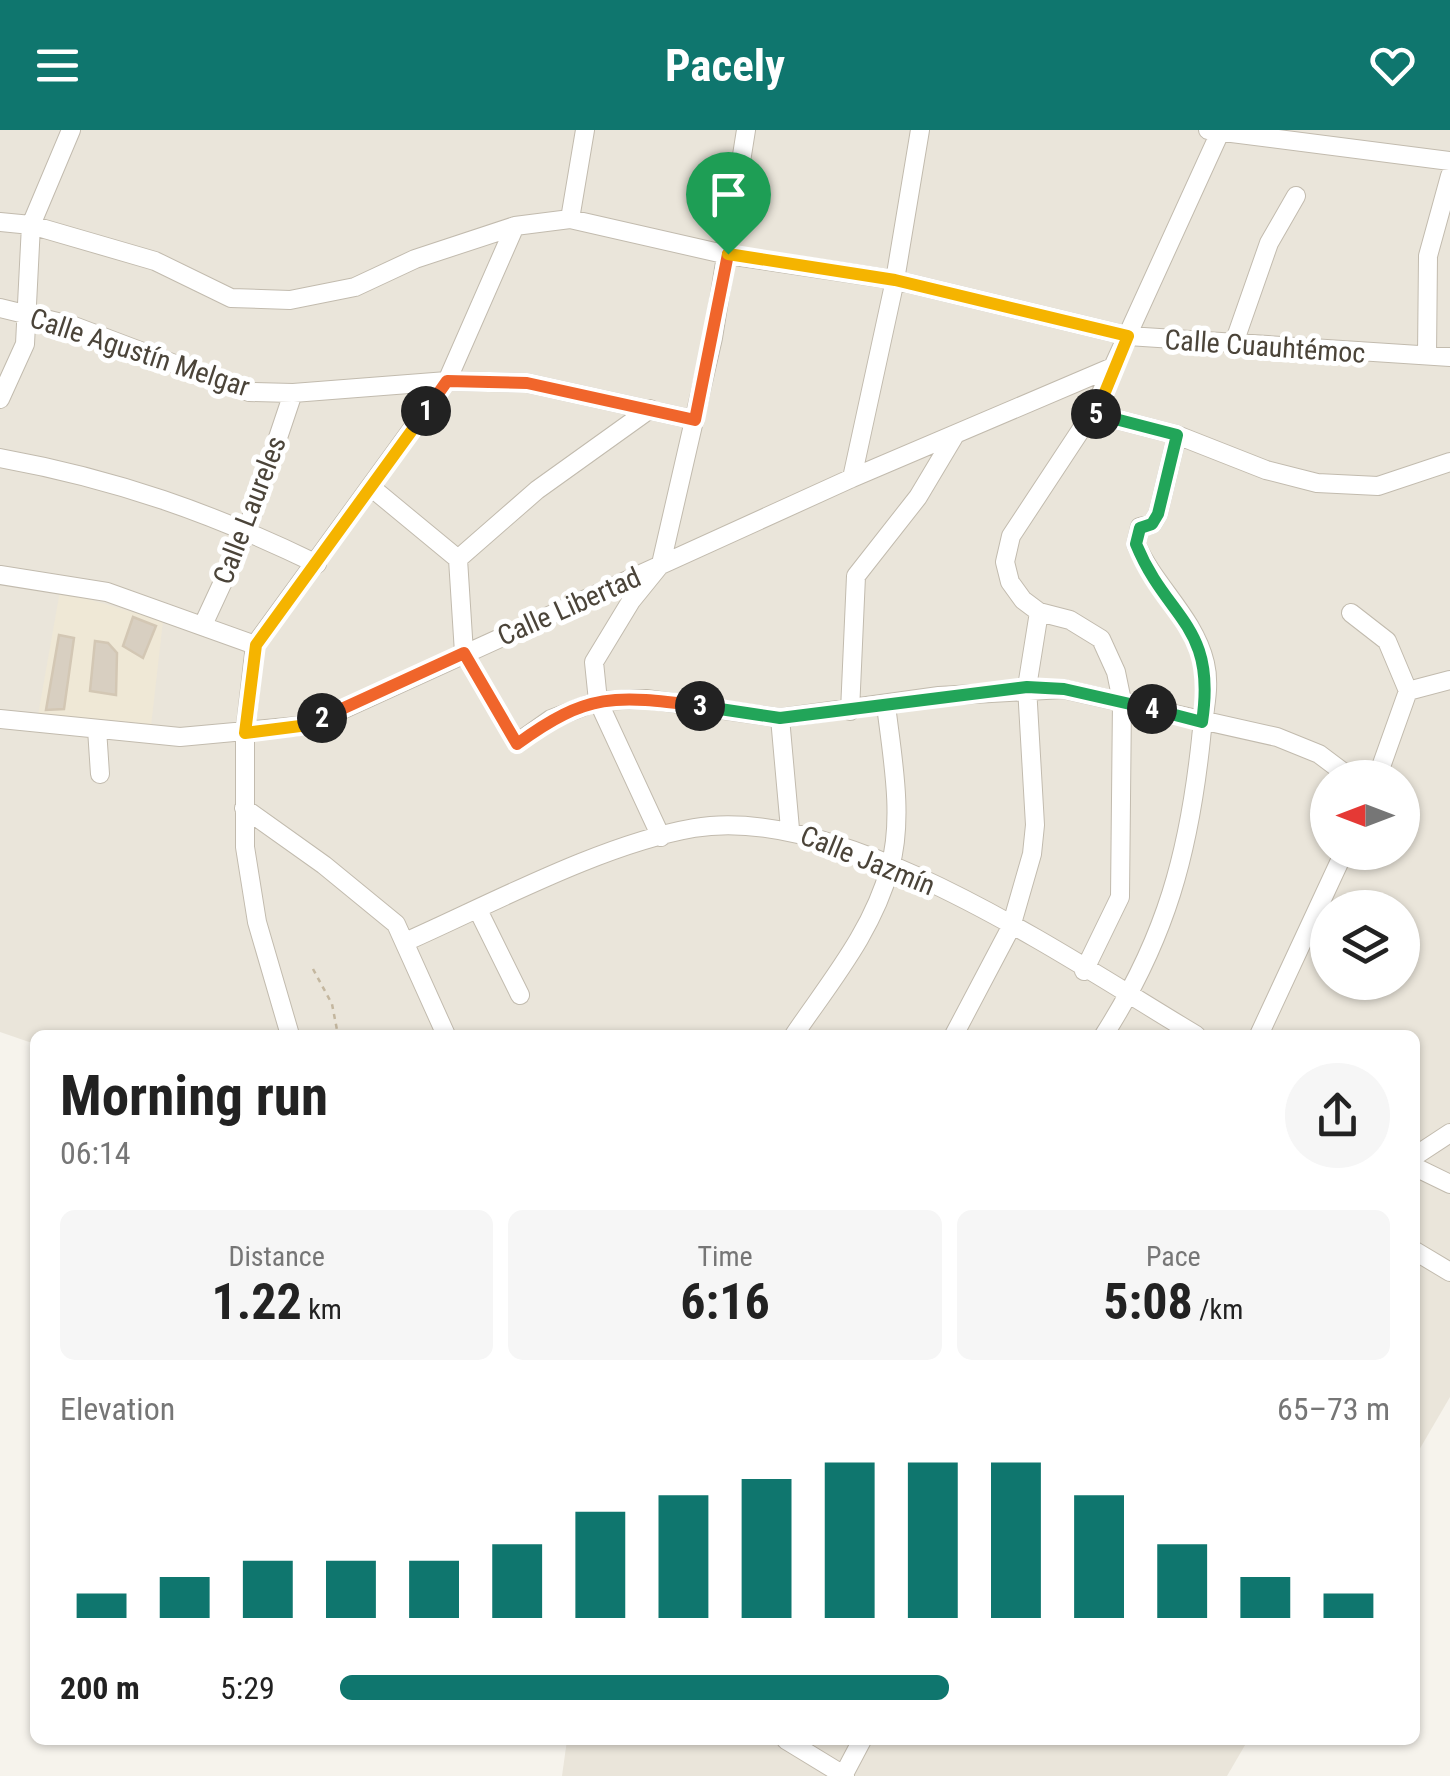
<!DOCTYPE html>
<html lang="en">
<head>
<meta charset="utf-8">
<style>
  :root { --surface:#fff; --page:#f6f6f6; --text:#222; --muted:#767676; --accent:#0f766e }
  body { margin:0; font-family:"Roboto Condensed",sans-serif; background:var(--page); color:var(--text); height:100vh; display:flex; flex-direction:column; font-size:38px; white-space:nowrap }
  * { box-sizing:border-box; margin:0 }
  p { font-size:32px; color:var(--muted) }
  .icon { flex:none; width:55px; height:55px; fill:none; stroke:currentColor; stroke-width:2; stroke-linecap:round; stroke-linejoin:round }
  .map { position:relative; flex:1; overflow:hidden }
  .details { position:absolute; left:30px; top:900px; width:1390px; height:715px; display:flex; flex-direction:column; background:var(--surface); border-radius:15px; box-shadow:0 2px 8px #0004 }
  .details>* { flex:none }
  .needle { width:65px; rotate:270deg }
  .fabs { position:absolute; left:1310px; top:630px; display:grid; gap:20px }
  .fabs a { display:grid; place-items:center; width:110px; height:110px; border-radius:50%; background:var(--surface); box-shadow:0 2px 8px #0004; font-size:50px }
  .pin { position:absolute; display:grid; place-items:center; width:85px; height:85px; color:#fff; margin:-102px -42px; border-radius:50% 50% 50% 0; rotate:-45deg; box-shadow:0 0 10px #0007 }
  .pin .icon { rotate:45deg }
  .km { position:absolute; width:50px; height:50px; margin:-25px; border-radius:50%; background:#222; color:#fff; font-size:28px; line-height:50px; text-align:center }
  .round { display:grid; place-items:center; flex:none; width:105px; height:105px; border-radius:52px; background:var(--page) }
  .summary { display:flex; align-items:center; justify-content:space-between; height:170px; padding:0 30px }
  h1 { font-size:55px; font-weight:700; line-height:75px }
  .metrics { display:grid; grid-template-columns:repeat(3,1fr); gap:15px; height:170px; padding:10px 30px }
  .metrics div { display:grid; align-content:center; border-radius:15px; background:var(--page); text-align:center }
  .metrics b { font-size:50px; font-weight:700 }
  .metrics small { font-size:28px; font-weight:400 }
  .metrics p { font-size:28px }
  .chart { height:280px; padding:20px 30px }
  .chart p { display:flex; justify-content:space-between }
  .chart svg { width:100%; height:180px; margin-top:10px; stroke:var(--accent); stroke-width:6 }
  ul { padding:0 30px; list-style:none; font-size:32px }
  li { display:grid; grid-template-columns:160px 120px 1fr; align-items:center; height:75px }
  li i { height:25px; border-radius:12px; background:var(--accent) }
  header { display:flex; justify-content:space-between; align-items:center; height:130px; padding:0 30px; background:var(--accent); color:#fff; font-size:45px; font-weight:700 }
  .map>svg:first-child { display:block }
  .residential { fill:#eae5da; fill-rule:evenodd }
  .education { fill:#efe8d6 }
  .building { fill:#d8cfc1; stroke:#d3c7b4; stroke-width:2.5 }
  .lines { fill:none; stroke-linecap:round; stroke-linejoin:round }
  .minor-casing { stroke:#c2bbae; stroke-width:20 }
  .path { stroke:#c4b79f; stroke-width:2.5; stroke-dasharray:5 5; stroke-linecap:butt }
  .minor { stroke:#fff; stroke-width:18 }
  .split-1-casing { stroke:#fff; stroke-width:20 }
  .split-2-casing { stroke:#fff; stroke-width:20 }
  .split-3-casing { stroke:#fff; stroke-width:20 }
  .split-4-casing { stroke:#fff; stroke-width:20 }
  .split-5-casing { stroke:#fff; stroke-width:20 }
  .split-6-casing { stroke:#fff; stroke-width:20 }
  .split-1 { stroke:#f0652b; stroke-width:12 }
  .split-2 { stroke:#f5b400; stroke-width:12 }
  .split-3 { stroke:#f0652b; stroke-width:12 }
  .split-4 { stroke:#22a559; stroke-width:12 }
  .split-5 { stroke:#22a559; stroke-width:12 }
  .split-6 { stroke:#f5b400; stroke-width:12 }
  .labels { text-anchor:middle; stroke-width:10; stroke-linejoin:round; paint-order:stroke }
  .street-label { font-size:28px; fill:#4b4439; stroke:#fff }
</style>
</head>
<body>
<header><svg class="icon" aria-label="menu" viewBox="0 0 24 24"><path d="M4 6h16M4 12h16M4 18h16"/></svg>Pacely<svg class="icon" aria-label="heart" viewBox="0 0 24 24"><path d="M12 20l-8-8c-3-5 5-10 8-4 3-6 11-1 8 4z"/></svg></header>
<div class="map">
<svg width="1450" height="1646" viewBox="0 0 1450 1646">
  <rect width="100%" height="100%" fill="#f6f3ec"/>
  <!-- residential -->
  <path class="residential" d="M0,0H1450V1267L1415,1327V905H35V914L0,902ZM1328,648H1402V722H1328ZM1328,778H1402V852H1328Z
    M567,1610H1248L1227,1646H562Z"/>
  <!-- education -->
  <path class="education" d="M60,461L163,491L150,605L38,585Z"/>
  <!-- building -->
  <path class="building" d="M133,487L156,496L143,528L123,516Z
    M59,505L74,508L64,579L46,580Z
    M95,511L108,513L117,523L116,565L90,561Z"/>
  <g class="lines">
    <defs>
      <path id="minor" d="M1208,0L1450,31
        M570,89L585,0
        M0,92L31,95L155,131L231,168L290,170L355,157L415,129L515,96L570,89L728,125L895,150L1128,206L1450,227
        M0,178L74,196L249,262L293,263L447,251L527,253L695,290
        M1234,213L1269,113L1296,66
        M1427,225L1428,126L1450,46
        M0,269L25,214L31,95L71,0
        M1092,283L1177,305L1266,340L1317,353L1378,356L1450,332
        M0,328C116,349 212,383 317,434
        M852,348L895,150L920,0
        M372,358L458,429
        M458,429L537,360L650,279
        M458,429L464,523
        M0,445L107,462L255,515
        M1351,483L1387,511L1408,561
        M203,495L247,400L293,263
        M1408,561L1450,550
        M850,581L856,446L918,367L955,305
        M780,588L790,699
        M0,589L180,607L309,595L852,348L1115,236
        M97,599L100,644
        M517,613L551,589L598,571L646,569L780,588L939,566L1063,559L1277,607L1319,624L1351,648
        M1377,648L1408,561
        M244,678L324,735L396,794L446,905
        M661,707L598,571L594,532L631,471L661,434L713,208L746,0
        M478,780L520,865
        M405,812C491,774 602,714 694,698C842,672 1070,830 1196,905
        M1084,841L1120,767L1122,571L1116,542L1101,509L1070,490L1039,482L1023,470L1010,452L1005,432L1011,406L1092,283L1221,0
        M290,905L257,792L245,717V603L255,515L447,251L515,96
        M794,905C830,852 873,801 890,737C904,687 892,626 886,575
        M954,905L1011,797L1032,724L1035,695L1027,557L1039,482
        M1104,905C1166,808 1189,723 1201,609C1203,584 1211,558 1205,533C1194,487 1154,456 1136,414L1140,397L1152,394L1158,384L1177,305
        M1259,905L1344,722
        M1415,1026L1450,1003
        M1415,1037L1450,1054
        M1415,1121L1450,1142
        M786,1610L845,1646
        M843,1646L862,1610"/>
    </defs>
    <!-- minor casing -->
    <use href="#minor" class="minor-casing"/>
    <!-- path -->
    <path class="path" d="M472,537L509,599
      M313,839L332,874L338,905"/>
    <!-- minor -->
    <use href="#minor" class="minor"/>
  </g>
  <g class="lines">
    <defs>
      <path id="split-1" d="M426,281L447,251L527,253L695,290L728,124"/>
      <path id="split-2" d="M322,588L308,595L245,603L256,515L426,281"/>
      <path id="split-3" d="M322,588L464,523L517,614C588,562 615,565 700,576"/>
      <path id="split-4" d="M700,576L780,588L1027,557L1064,559L1152,579"/>
      <path id="split-5" d="M1096,284L1177,305L1158,384L1152,394L1140,398L1136,414C1167,490 1217,494 1202,592L1152,579"/>
      <path id="split-6" d="M728,124L895,150L1128,206L1096,284"/>
    </defs>
    <!-- split-1 casing -->
    <use href="#split-1" class="split-1-casing"/>
    <!-- split-2 casing -->
    <use href="#split-2" class="split-2-casing"/>
    <!-- split-3 casing -->
    <use href="#split-3" class="split-3-casing"/>
    <!-- split-4 casing -->
    <use href="#split-4" class="split-4-casing"/>
    <!-- split-5 casing -->
    <use href="#split-5" class="split-5-casing"/>
    <!-- split-6 casing -->
    <use href="#split-6" class="split-6-casing"/>
    <!-- split-1 -->
    <use href="#split-1" class="split-1"/>
    <!-- split-2 -->
    <use href="#split-2" class="split-2"/>
    <!-- split-3 -->
    <use href="#split-3" class="split-3"/>
    <!-- split-4 -->
    <use href="#split-4" class="split-4"/>
    <!-- split-5 -->
    <use href="#split-5" class="split-5"/>
    <!-- split-6 -->
    <use href="#split-6" class="split-6"/>
  </g>
  <g class="labels">
    <!-- street labels -->
    <g class="street-label">
      <text transform="translate(1265 216) rotate(4)" y="10">Calle Cuauhtémoc</text>
      <text transform="translate(140 222) rotate(18)" y="10">Calle Agustín Melgar</text>
      <text transform="translate(249 380) rotate(-69)" y="10">Calle Laureles</text>
      <text transform="translate(569 476) rotate(-24)" y="10">Calle Libertad</text>
      <text transform="translate(868 730) rotate(22)" y="10">Calle Jazmín</text>
    </g>
  </g>
</svg>
<div class="fabs">
<a><svg class="needle" viewBox="-14 -14 28 28"><path d="M0-13l5 13h-10z" fill="#e53935"/><path d="M0 13l5-13h-10z" fill="#767676"/></svg></a>
<a><svg class="icon" aria-label="layers" viewBox="0 0 24 24"><path d="M12 4l9 5-9 5-9-5zM3 14l9 5 9-5"/></svg></a>
</div>
<div class="pin" style="left:728px;top:124px;background:#1e9e55"><svg class="icon" aria-label="arrive" viewBox="0 0 24 24"><path d="M6 21V4h12l-3 4 3 4H6"/></svg></div>
<b class="km" style="left:426px;top:281px">1</b>
<b class="km" style="left:322px;top:588px">2</b>
<b class="km" style="left:700px;top:576px">3</b>
<b class="km" style="left:1152px;top:579px">4</b>
<b class="km" style="left:1096px;top:284px">5</b>
<section class="details">
<div class="summary"><div><h1>Morning run</h1><p>06:14</p></div><a class="round"><svg class="icon" aria-label="share" viewBox="0 0 24 24"><path d="M12 15V3M7 8l5-5 5 5M5 13v7h14v-7"/></svg></a></div>
<div class="metrics">
<div><p>Distance</p><b>1.22<small> km</small></b></div>
<div><p>Time</p><b>6:16</b></div>
<div><p>Pace</p><b>5:08<small> /km</small></b></div>
</div>
<div class="chart"><p><span>Elevation</span>65–73 m</p>
<svg viewBox="0 0 160 44" preserveAspectRatio="none"><path d="M5 44V38M15 44V34M25 44V30M35 44V30M45 44V30M55 44V26M65 44V18M75 44V14M85 44V10M95 44V6M105 44V6M115 44V6M125 44V14M135 44V26M145 44V34M155 44V38"/></svg>
</div>
<ul>
<li><b>200 m</b>5:29<i style="width:58%"></i></li>
</ul>
</section>
</div>
</body>
</html>
